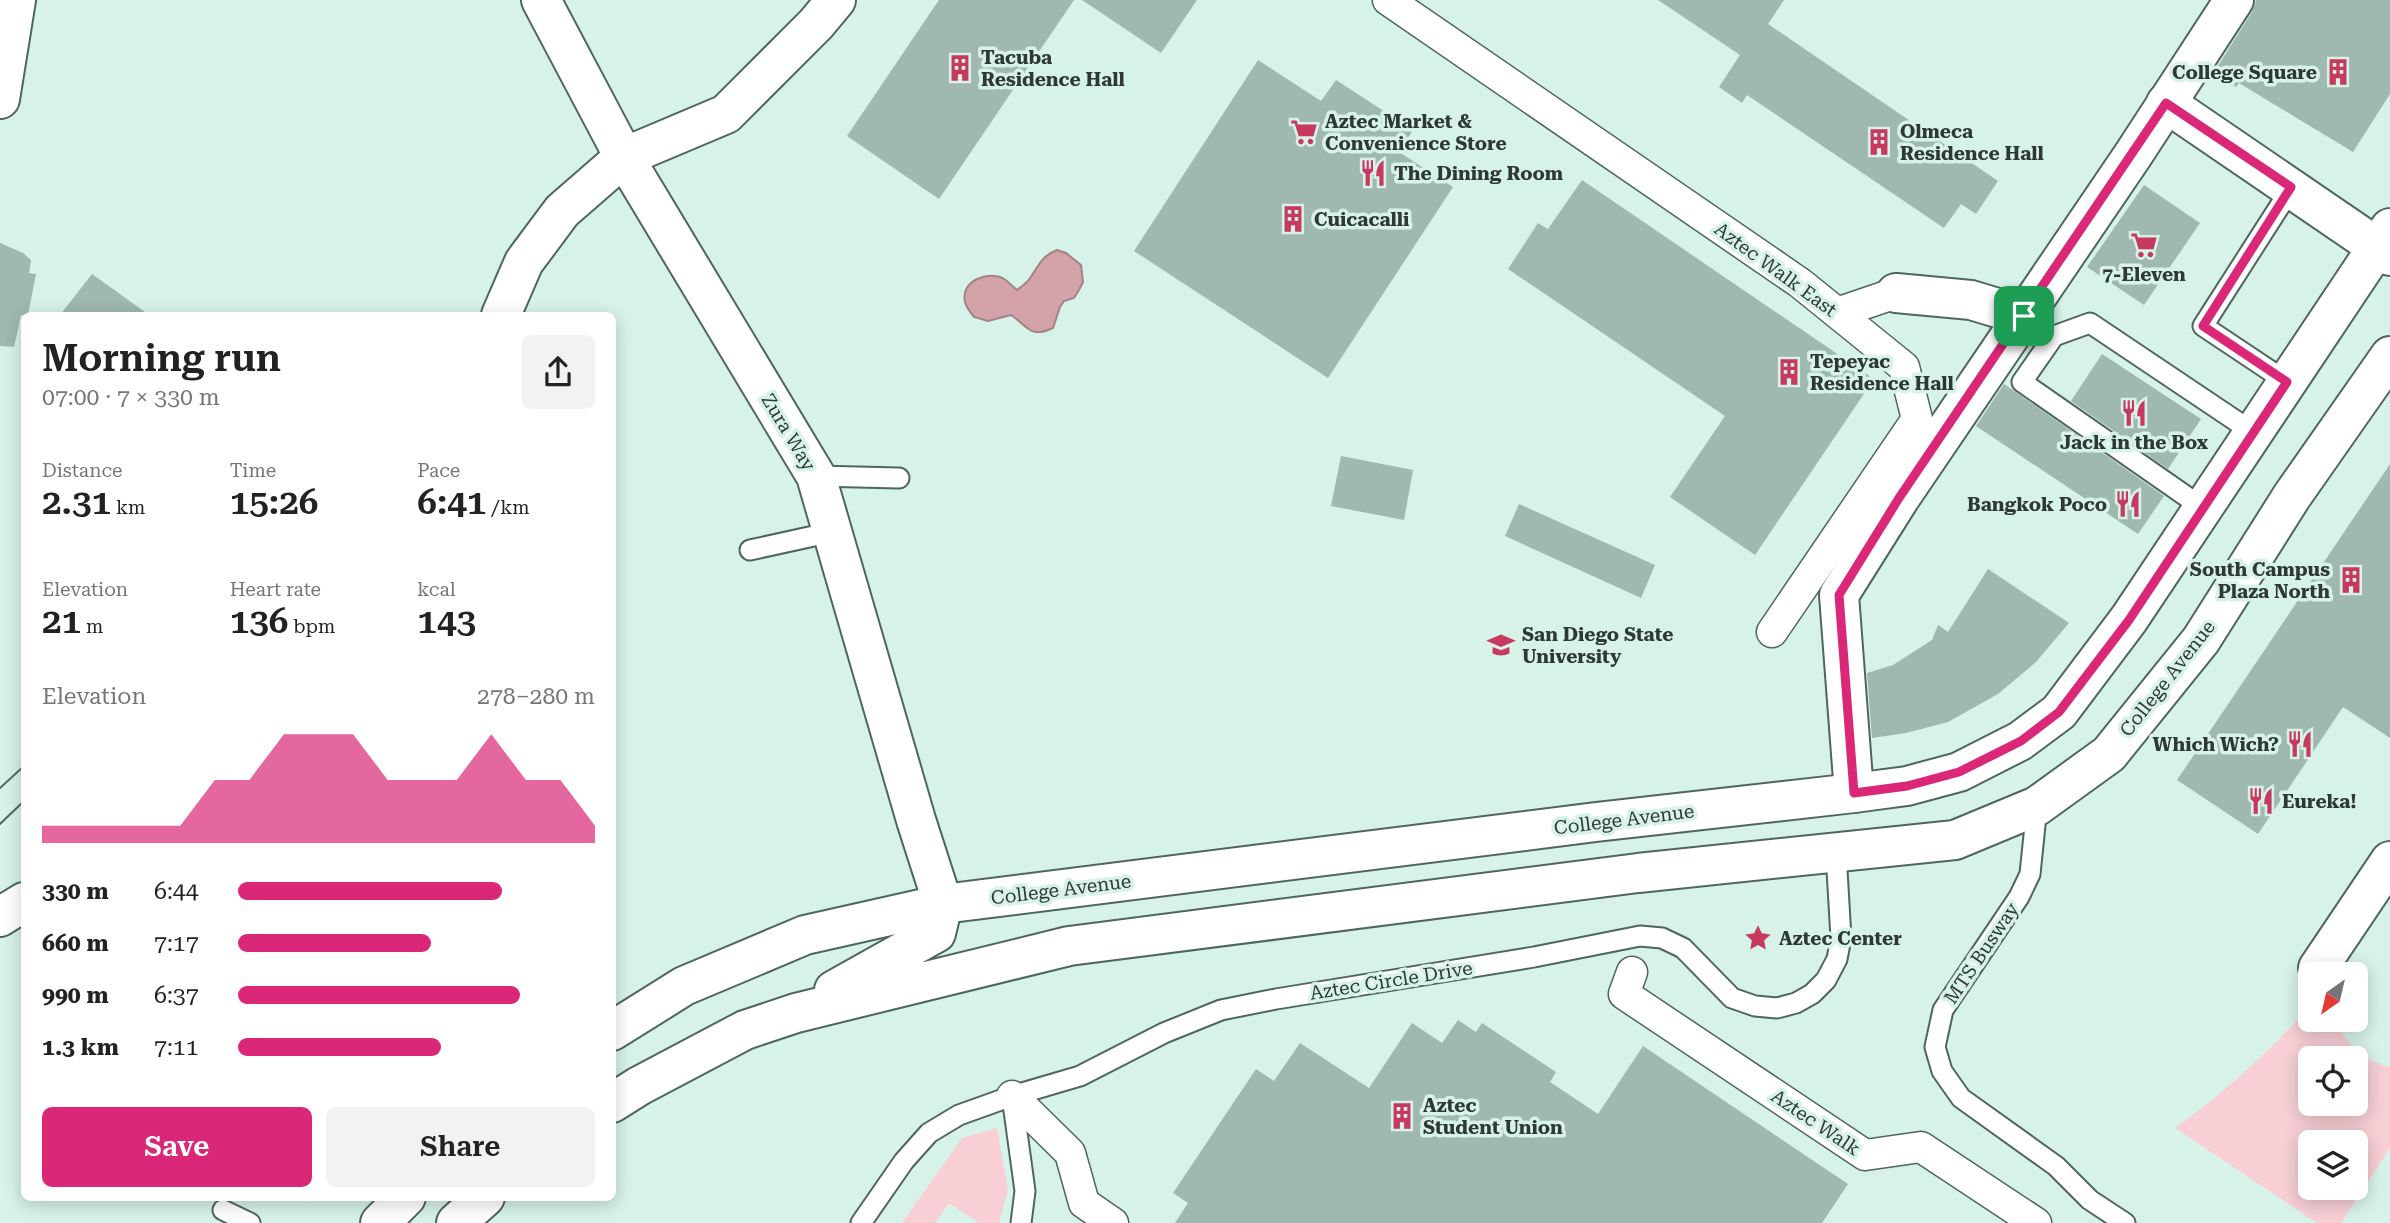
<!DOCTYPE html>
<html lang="en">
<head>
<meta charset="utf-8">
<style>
  :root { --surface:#fff; --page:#f2f2f2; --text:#222; --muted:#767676; --accent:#db2777 }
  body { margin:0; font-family:"Roboto Serif",serif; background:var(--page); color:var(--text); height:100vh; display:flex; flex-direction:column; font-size:26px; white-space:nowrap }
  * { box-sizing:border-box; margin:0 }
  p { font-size:23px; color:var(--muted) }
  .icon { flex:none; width:38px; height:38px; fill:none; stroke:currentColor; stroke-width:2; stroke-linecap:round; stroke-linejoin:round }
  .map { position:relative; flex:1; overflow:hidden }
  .side { position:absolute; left:21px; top:312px; width:595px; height:889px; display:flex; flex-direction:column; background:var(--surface); border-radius:10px; box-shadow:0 4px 18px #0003 }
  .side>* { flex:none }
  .needle { width:46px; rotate:214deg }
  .tools { position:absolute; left:2298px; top:962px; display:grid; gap:14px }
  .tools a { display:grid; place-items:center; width:70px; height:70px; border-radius:10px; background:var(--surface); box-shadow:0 4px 18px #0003; font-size:35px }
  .pin { position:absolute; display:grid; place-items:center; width:60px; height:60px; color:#fff; margin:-30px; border-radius:14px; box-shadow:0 4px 10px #0006 }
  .round { display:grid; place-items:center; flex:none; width:74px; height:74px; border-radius:10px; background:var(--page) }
  .summary { display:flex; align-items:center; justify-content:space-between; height:119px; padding:0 21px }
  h1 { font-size:38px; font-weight:600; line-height:52px }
  .stats { display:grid; grid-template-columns:repeat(3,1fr); gap:10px; height:119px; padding:7px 21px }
  .stats div { display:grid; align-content:center }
  .stats b { font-size:35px; font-weight:600 }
  .stats small { font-size:19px; font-weight:400 }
  .stats p { font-size:19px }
  .chart { height:196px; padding:14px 21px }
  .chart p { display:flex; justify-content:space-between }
  .chart svg { width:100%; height:126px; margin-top:7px; fill:var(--accent); opacity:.7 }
  .button { display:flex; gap:14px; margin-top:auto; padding:14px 21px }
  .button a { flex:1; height:80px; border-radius:10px; background:var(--accent); color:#fff; font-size:28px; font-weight:600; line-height:80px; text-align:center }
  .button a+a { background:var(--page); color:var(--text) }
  ul { padding:0 21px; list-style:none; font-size:23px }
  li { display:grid; grid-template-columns:112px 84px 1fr; align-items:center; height:52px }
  li i { height:18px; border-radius:9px; background:var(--accent) }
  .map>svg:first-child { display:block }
  .green { fill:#f7cfd5; fill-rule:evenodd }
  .water { fill:#d3a3a9; stroke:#a28386; stroke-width:2 }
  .building { fill:#9fb8b0 }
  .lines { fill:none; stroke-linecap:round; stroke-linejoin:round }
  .service-casing { stroke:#4f665e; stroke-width:23 }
  .pedestrian-casing { stroke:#4f665e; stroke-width:33 }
  .minor-casing { stroke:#4f665e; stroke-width:42 }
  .tertiary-casing { stroke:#4f665e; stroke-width:42 }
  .primary-casing { stroke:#4f665e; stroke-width:42 }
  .service { stroke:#fff; stroke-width:19 }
  .pedestrian { stroke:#fff; stroke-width:30 }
  .minor { stroke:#fff; stroke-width:38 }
  .tertiary { stroke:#fff; stroke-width:38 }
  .primary { stroke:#fff; stroke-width:38 }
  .tram { stroke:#586761; stroke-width:2 }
  .route-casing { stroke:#fff; stroke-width:14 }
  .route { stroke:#db2777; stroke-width:9 }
  .labels { text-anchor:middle; stroke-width:7; stroke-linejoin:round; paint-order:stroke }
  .poi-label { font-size:19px; font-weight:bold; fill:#2e3834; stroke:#d7f2e8; text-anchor:start }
  .street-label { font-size:19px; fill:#2e3834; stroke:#d7f2e8 }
</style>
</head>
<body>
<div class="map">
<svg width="2390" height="1223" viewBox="0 0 2390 1223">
  <rect width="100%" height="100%" fill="#d7f2e8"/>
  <!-- green -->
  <path class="green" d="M2309,1007L2310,1020H2329L2326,1028L2332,1031L2337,1025C2350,1047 2364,1061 2390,1067V1148L2341,1223H2317L2175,1128C2225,1092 2268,1053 2309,1007ZM2310,1059H2356V1104H2310ZM2310,1143H2356V1188H2310Z
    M997,1128L1008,1190L999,1223H979L949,1203L935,1223H902L962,1138Z"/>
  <!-- water -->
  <path class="water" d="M1057,250L1066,253L1081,265L1083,282L1079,290L1074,298L1064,301L1060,307L1053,328C1030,339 1028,326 1011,315L988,321L974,317C971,313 966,307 965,302C960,281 988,270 1004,279C1009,282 1013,287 1017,290C1021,287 1027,283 1030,278C1039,266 1041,256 1057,250Z"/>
  <!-- building -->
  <path class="building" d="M939,0H1074L939,199L847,136Z
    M1082,0H1197L1161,53Z
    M1658,0H1784L1768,24L1998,181L1976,214L1961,204L1944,228L1747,95L1742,103L1719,87L1740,55Z
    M2256,0H2390V94L2353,152L2239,83L2236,87L2214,72L2252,12Z
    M1258,60L1321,101L1336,80L1413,130L1399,152L1453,187L1328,378L1134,251Z
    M1582,180L1874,379L1755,555L1670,497L1725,416L1508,269L1538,223L1548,229Z
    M2144,185L2200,223L2144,305L2087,267Z
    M0,243L23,253L31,260L29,273L36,274L28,315H21L14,347L0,346Z
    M92,274L149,315H60Z
    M2102,354L2201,419L2168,469L2071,401Z
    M2004,384L2164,496L2138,534L1976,426Z
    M1341,456L1413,470L1404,520L1331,506Z
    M2390,464V738L2343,707L2258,834L2177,780Z
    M1519,504L1655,565L1641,598L1505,536Z
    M1988,569L2069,623L2036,662L1998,694L1948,722L1906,733L1872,738L1867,673L1893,665L1932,640L1938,625L1948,632Z
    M1458,1020L1476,1032L1482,1023L1556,1072L1550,1082L1598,1114L1643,1046L1848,1184L1822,1223H1175L1188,1203L1173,1193L1256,1069L1274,1081L1300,1043L1369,1088L1412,1023L1442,1043Z"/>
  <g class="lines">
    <defs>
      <path id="service" d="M2287,382L2203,326L2292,187
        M816,476L899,478
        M2203,508L2022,382L2054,336L2090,323L2254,433
        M750,550L832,532
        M2037,806L2030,874L2019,897L1943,1010L1935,1047L1942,1071L1961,1098L2056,1166L2090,1200L2125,1223
        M1012,1096L1025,1191L1021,1223
        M223,1210L250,1223
        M861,1223L904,1161L929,1133L959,1115L1012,1096L1080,1076L1164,1033L1221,1010L1276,999L1534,957L1640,936L1662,938L1683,948L1732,998L1755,1006L1777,1008L1796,1003L1812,994L1826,980L1837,959L1841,938L1836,853"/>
      <path id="pedestrian" d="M1388,0L1800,283L1904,367L1917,419L1772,632
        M1837,313L1896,293
        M1632,972L1624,994L1865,1155L1921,1147L2036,1223
        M1012,1096L1070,1153L1084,1203L1113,1223"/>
      <path id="minor" d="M541,0L624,157L816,476L916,820L943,904
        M0,99L16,0
        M1896,293L1971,300L2024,316
        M1854,793L1839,595L1900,498L2133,155L2234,0
        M2318,968L2390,861"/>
      <path id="tertiary" d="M2166,103L2390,256
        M501,315L524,262L562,211L624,157L726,114L816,24L836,0
        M0,917L24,902"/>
      <path id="primary" d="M834,990L936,933L943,904
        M612,1031L684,986L805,935L943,904L1596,822L1854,793L1907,786L1959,772L2020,741L2059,712L2129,619L2390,228
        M612,1103L639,1086L745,1030L796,1013L1069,946L1638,873L1955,840L2037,806L2109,754L2201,640L2292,496L2390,356
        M380,1223L406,1197
        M456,1223L485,1197"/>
    </defs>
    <!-- service casing -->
    <use href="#service" class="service-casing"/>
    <!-- pedestrian casing -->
    <use href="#pedestrian" class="pedestrian-casing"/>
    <!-- minor casing -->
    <use href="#minor" class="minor-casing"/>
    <!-- tertiary casing -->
    <use href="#tertiary" class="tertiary-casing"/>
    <!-- primary casing -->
    <use href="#primary" class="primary-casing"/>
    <!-- service -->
    <use href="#service" class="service"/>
    <!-- pedestrian -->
    <use href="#pedestrian" class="pedestrian"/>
    <!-- minor -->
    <use href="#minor" class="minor"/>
    <!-- tertiary -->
    <use href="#tertiary" class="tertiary"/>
    <!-- primary -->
    <use href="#primary" class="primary"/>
    <!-- tram -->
    <path class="tram" d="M0,788L24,766
      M0,824L24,801"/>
  </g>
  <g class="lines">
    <defs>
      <path id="route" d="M2166,103L2291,187L2203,326L2287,382L2129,620L2059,712L2021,741L1959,772L1907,786L1854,793L1839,595L1899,498Z"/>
    </defs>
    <!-- route casing -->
    <use href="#route" class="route-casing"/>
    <!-- route -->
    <use href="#route" class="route"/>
  </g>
  <!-- icons -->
  <defs>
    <symbol id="building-bare" viewBox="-9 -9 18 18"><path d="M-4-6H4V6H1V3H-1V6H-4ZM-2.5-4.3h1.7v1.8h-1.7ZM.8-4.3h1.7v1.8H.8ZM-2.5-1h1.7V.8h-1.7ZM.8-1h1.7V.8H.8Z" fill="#c8395f" stroke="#d7f2e8" stroke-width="2.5" paint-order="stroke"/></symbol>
    <symbol id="supermarket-bare" viewBox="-9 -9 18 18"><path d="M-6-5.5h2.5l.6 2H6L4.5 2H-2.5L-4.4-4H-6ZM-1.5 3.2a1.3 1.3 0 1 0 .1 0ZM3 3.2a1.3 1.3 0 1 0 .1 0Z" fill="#c8395f" stroke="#d7f2e8" stroke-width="2.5" paint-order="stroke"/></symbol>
    <symbol id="restaurant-bare" viewBox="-9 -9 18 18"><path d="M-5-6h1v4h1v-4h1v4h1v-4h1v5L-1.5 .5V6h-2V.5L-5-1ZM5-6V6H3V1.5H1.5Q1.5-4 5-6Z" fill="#c8395f" stroke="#d7f2e8" stroke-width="2.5" paint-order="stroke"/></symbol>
    <symbol id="university-bare" viewBox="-9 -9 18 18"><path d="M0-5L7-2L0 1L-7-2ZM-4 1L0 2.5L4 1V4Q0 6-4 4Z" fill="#c8395f" stroke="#d7f2e8" stroke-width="2.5" paint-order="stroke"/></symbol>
    <symbol id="sight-bare" viewBox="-9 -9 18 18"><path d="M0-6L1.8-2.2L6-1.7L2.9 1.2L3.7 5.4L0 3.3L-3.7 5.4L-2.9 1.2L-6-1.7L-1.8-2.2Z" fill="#c8395f" stroke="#d7f2e8" stroke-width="2.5" paint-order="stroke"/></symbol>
  </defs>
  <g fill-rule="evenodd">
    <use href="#building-bare" x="941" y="49" width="38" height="38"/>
    <use href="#building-bare" x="2319" y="53" width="38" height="38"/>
    <use href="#supermarket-bare" x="1285" y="113" width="38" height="38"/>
    <use href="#building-bare" x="1860" y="123" width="38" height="38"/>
    <use href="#restaurant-bare" x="1354" y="154" width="38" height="38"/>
    <use href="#building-bare" x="1274" y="200" width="38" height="38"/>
    <use href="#supermarket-bare" x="2125" y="226" width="38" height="38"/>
    <use href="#building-bare" x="1770" y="353" width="38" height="38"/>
    <use href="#restaurant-bare" x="2115" y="394" width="38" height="38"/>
    <use href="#restaurant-bare" x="2109" y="485" width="38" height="38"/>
    <use href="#building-bare" x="2332" y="561" width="38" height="38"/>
    <use href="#university-bare" x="1482" y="626" width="38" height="38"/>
    <use href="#restaurant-bare" x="2281" y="725" width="38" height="38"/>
    <use href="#restaurant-bare" x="2242" y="782" width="38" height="38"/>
    <use href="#sight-bare" x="1739" y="919" width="38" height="38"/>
    <use href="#building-bare" x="1383" y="1097" width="38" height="38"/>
  </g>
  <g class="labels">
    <!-- poi labels -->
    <g class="poi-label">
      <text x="981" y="64">Tacuba<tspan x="981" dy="22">Residence Hall</tspan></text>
      <text x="2317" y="79" text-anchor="end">College Square</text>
      <text x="1325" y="128">Aztec Market &amp;<tspan x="1325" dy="22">Convenience Store</tspan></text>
      <text x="1900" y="138">Olmeca<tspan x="1900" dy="22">Residence Hall</tspan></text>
      <text x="1394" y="180">The Dining Room</text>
      <text x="1314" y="226">Cuicacalli</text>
      <text x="2144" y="281" text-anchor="middle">7-Eleven</text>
      <text x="1810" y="368">Tepeyac<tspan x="1810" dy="22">Residence Hall</tspan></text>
      <text x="2134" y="449" text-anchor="middle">Jack in the Box</text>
      <text x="2107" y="511" text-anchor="end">Bangkok Poco</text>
      <text x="2330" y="576" text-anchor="end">South Campus<tspan x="2330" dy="22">Plaza North</tspan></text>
      <text x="1522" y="641">San Diego State<tspan x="1522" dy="22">University</tspan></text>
      <text x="2279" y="751" text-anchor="end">Which Wich?</text>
      <text x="2282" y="808">Eureka!</text>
      <text x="1779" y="945">Aztec Center</text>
      <text x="1423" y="1112">Aztec<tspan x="1423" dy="22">Student Union</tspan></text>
    </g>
    <!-- street labels -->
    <g class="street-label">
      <text transform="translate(1776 269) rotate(36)" y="7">Aztec Walk East</text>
      <text transform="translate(789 432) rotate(59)" y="7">Zura Way</text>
      <text transform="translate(2167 678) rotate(-52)" y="7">College Avenue</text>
      <text transform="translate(1624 819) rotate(-7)" y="7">College Avenue</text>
      <text transform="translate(1061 889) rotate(-7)" y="7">College Avenue</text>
      <text transform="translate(1981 953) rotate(-56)" y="7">MTS Busway</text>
      <text transform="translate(1391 980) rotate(-9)" y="7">Aztec Circle Drive</text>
      <text transform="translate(1816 1122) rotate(34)" y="7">Aztec Walk</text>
    </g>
  </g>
</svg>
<div class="tools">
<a><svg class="needle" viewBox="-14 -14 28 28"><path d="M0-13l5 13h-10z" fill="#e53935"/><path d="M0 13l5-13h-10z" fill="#767676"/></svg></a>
<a><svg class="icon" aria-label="locate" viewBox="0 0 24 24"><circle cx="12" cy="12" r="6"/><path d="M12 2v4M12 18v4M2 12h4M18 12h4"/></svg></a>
<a><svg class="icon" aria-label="layers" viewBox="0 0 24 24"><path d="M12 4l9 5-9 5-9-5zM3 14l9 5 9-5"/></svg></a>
</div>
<div class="pin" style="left:2024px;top:316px;background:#1e9e55"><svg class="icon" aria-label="arrive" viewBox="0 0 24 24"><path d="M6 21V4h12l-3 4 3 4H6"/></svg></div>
<section class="side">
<div class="summary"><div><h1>Morning run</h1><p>07:00 · 7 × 330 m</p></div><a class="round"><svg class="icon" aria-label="share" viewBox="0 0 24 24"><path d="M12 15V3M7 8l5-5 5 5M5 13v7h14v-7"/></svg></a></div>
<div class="stats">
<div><p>Distance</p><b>2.31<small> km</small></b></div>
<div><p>Time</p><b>15:26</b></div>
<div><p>Pace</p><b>6:41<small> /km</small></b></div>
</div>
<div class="stats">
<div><p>Elevation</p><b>21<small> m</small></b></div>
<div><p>Heart rate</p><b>136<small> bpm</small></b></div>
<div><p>kcal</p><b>143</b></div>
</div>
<div class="chart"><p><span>Elevation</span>278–280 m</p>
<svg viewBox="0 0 160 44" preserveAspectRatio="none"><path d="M0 44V38L10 38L20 38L30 38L40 38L50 22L60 22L70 6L80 6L90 6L100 22L110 22L120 22L130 6L140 22L150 22L160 38V44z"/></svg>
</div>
<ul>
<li><b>330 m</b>6:44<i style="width:74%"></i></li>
<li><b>660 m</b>7:17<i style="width:54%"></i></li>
<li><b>990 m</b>6:37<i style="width:79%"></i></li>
<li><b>1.3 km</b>7:11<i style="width:57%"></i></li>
</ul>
<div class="button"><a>Save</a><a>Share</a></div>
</section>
</div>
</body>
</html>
